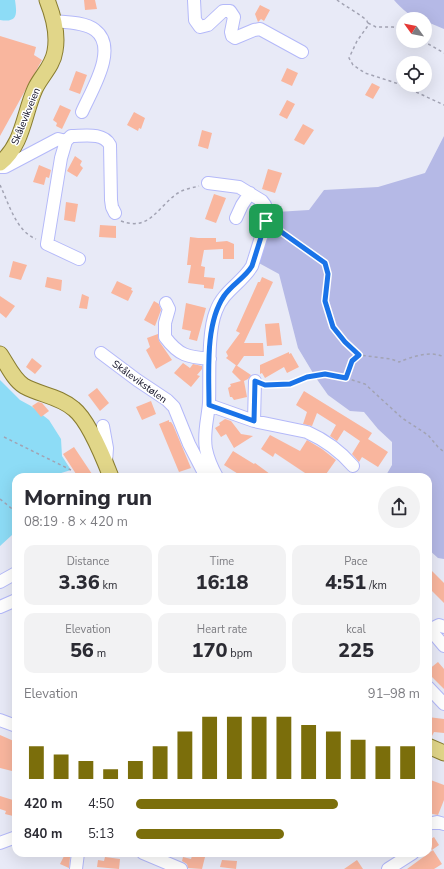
<!DOCTYPE html>
<html lang="en">
<head>
<meta charset="utf-8">
<style>
  :root { --surface:#fff; --page:#f2f2f3; --text:#2b2b33; --muted:#7c7c81; --accent:#7b6e0b }
  body { margin:0; font-family:"Nunito Sans",sans-serif; background:var(--page); color:var(--text); height:100vh; display:flex; flex-direction:column; font-size:15px; white-space:nowrap }
  * { box-sizing:border-box; margin:0 }
  p { font-size:13px; color:var(--muted) }
  .icon { flex:none; width:22px; height:22px; fill:none; stroke:currentColor; stroke-width:2; stroke-linecap:round; stroke-linejoin:round }
  .map { position:relative; flex:1; overflow:hidden }
  .panel { position:absolute; left:12px; top:473px; width:420px; height:384px; display:flex; flex-direction:column; background:var(--surface); border-radius:12px; box-shadow:0 4px 16px #0002 }
  .panel>* { flex:none }
  .needle { width:26px; rotate:303deg }
  .controls { position:absolute; left:396px; top:12px; display:grid; gap:8px }
  .controls a { display:grid; place-items:center; width:36px; height:36px; border-radius:50%; background:var(--surface); box-shadow:0 4px 16px #0002; font-size:20px }
  .pin { position:absolute; display:grid; place-items:center; width:34px; height:34px; color:#fff; margin:-17px; border-radius:8px; box-shadow:0 2px 6px #0006 }
  .round { display:grid; place-items:center; flex:none; width:42px; height:42px; border-radius:21px; background:var(--page) }
  .overview { display:flex; align-items:center; justify-content:space-between; height:68px; padding:0 12px }
  h1 { font-size:22px; font-weight:800; line-height:30px }
  .metrics { display:grid; grid-template-columns:repeat(3,1fr); gap:6px; height:68px; padding:4px 12px }
  .metrics div { display:grid; align-content:center; border-radius:10px; background:var(--page); text-align:center }
  .metrics b { font-size:20px; font-weight:800 }
  .metrics small { font-size:11px; font-weight:400 }
  .metrics p { font-size:11px }
  .chart { height:112px; padding:8px 12px }
  .chart p { display:flex; justify-content:space-between }
  .chart svg { width:100%; height:72px; margin-top:4px; stroke:var(--accent); stroke-width:6 }
  ul { padding:0 12px; list-style:none; font-size:13px }
  li { display:grid; grid-template-columns:64px 48px 1fr; align-items:center; height:30px }
  li i { height:10px; border-radius:5px; background:var(--accent) }
  .map>svg:first-child { display:block }
  .green { fill:#b5b9e6 }
  .water { fill:#8ddcf6 }
  .building { fill:#f9b69e }
  .lines { fill:none; stroke-linecap:round; stroke-linejoin:round }
  .minor-casing { stroke:#b4b9f9; stroke-width:14 }
  .major-casing { stroke:#887c30; stroke-width:17 }
  .path { stroke:#a2a3b3; stroke-width:1.5; stroke-dasharray:3 3; stroke-linecap:butt }
  .minor { stroke:#fff; stroke-width:12 }
  .major { stroke:#e1d689; stroke-width:15 }
  .route-casing { stroke:#fff; stroke-width:8 }
  .route { stroke:#1a73e8; stroke-width:5 }
  .labels { text-anchor:middle; stroke-width:3; stroke-linejoin:round; paint-order:stroke }
  .street-label { font-size:10px; fill:#09081e; stroke:#fff }
</style>
</head>
<body>
<div class="map">
<svg width="444" height="869" viewBox="0 0 444 869">
  <rect width="100%" height="100%" fill="#e8eaf7"/>
  <!-- green -->
  <path class="green" d="M394,0H444V29L425,21V19C412,19 402,9 394,0Z
    M444,136V559L438,558L428,549V477H385L392,465V442L378,429L364,412L350,411L328,395L316,378L298,348L279,274L257,262L276,212L309,210L324,190L378,187L425,173Z"/>
  <!-- water -->
  <path class="water" d="M0,0H15C17,14 18,23 0,20Z
    M0,380L20,400L31,406L49,420L61,439L62,456L71,470L48,477H16V534L12,535L0,546Z"/>
  <!-- building -->
  <path class="building" d="M84,0H95L97,9L85,10Z
    M260,5L270,10L264,21L261,19L258,22L255,14Z
    M0,36L36,47L34,55L42,60L0,136Z
    M287,68L298,73L292,86L281,81Z
    M76,71L87,75L80,94L69,90Z
    M372,83L380,87L373,99L365,95Z
    M287,100L295,104L287,119L279,115Z
    M60,105L71,110L62,129L56,126L57,123L53,120Z
    M134,112L145,118L141,129L139,128L138,131L127,125Z
    M303,124L314,130L304,145L294,140Z
    M202,130L212,133L208,149L198,146Z
    M75,156L82,161L80,165L83,168L77,177L67,171Z
    M39,165L51,170L49,178L46,177L44,185L33,182Z
    M268,169L282,173L275,193L262,189Z
    M214,194L226,198L216,223L205,219Z
    M66,202L78,204L75,222L64,220Z
    M100,225L116,226V238L99,237Z
    M190,237L198,238H216V242L227,241L234,244V259H223V249L204,250L201,266L205,267L204,277L215,278L213,289L204,288V285L188,283L191,265H187Z
    M13,261L27,265L21,280L9,277Z
    M47,277L62,280L61,291L45,287Z
    M262,277L273,282L244,343H263L264,356H244L237,366L226,358L228,356L226,352L240,333L236,331L258,282H260Z
    M117,281L132,288L131,290L133,291L128,301L111,293Z
    M82,294L89,297L87,309L79,308Z
    M0,296L15,306L6,318L0,313Z
    M154,301L159,304L161,310L155,326L144,320Z
    M186,303L206,308L197,341L189,339L191,331L182,329Z
    M279,323L282,345L267,346L265,324Z
    M158,334L159,341L172,360L156,369L146,350L150,347L147,338Z
    M289,352V354L291,353L299,367L287,373L284,367L265,378L262,373L260,374V365Z
    M32,358L42,366L35,374L26,367Z
    M183,363L190,368L193,364L202,366V369L197,375L200,376L191,387L174,373Z
    M236,365L251,375L248,379L244,381L247,397L234,400L232,397H230L228,388L231,386L230,384L241,381L232,372Z
    M97,388L109,403L100,411L88,395Z
    M304,391L372,433L368,439L388,452L378,467L362,457L359,462L352,454L360,441L344,430L337,441L330,436L336,425L317,413L312,426L303,424L307,412L296,405Z
    M151,401L156,414L142,420L136,407Z
    M38,402L42,403L49,411L41,417L32,406Z
    M225,419L231,421L241,434L253,436L234,448L226,434L221,437L215,428L220,425L219,423Z
    M169,420V422H171L173,425L191,468L179,472L159,424Z
    M270,435L300,451L307,440L322,449L336,460L324,477H311L275,453L273,457L261,449Z
    M74,447L94,477H78L63,454Z
    M233,451L254,464L255,463L274,477H243L224,465Z
    M428,567L444,583V603L428,587Z
    M438,662L444,669V689L428,673V670Z
    M428,717L444,719V733L434,732L431,738L428,737Z
    M0,735L16,742V772L0,768Z
    M428,779L444,785V800L438,815L428,813Z
    M0,796L16,801V815L14,814L13,816L5,814L6,811L0,809Z
    M434,837L439,845L432,850L428,844V841Z
    M433,850L442,864L434,869H407Z
    M193,853H202L201,856L205,857L202,869L188,868L187,864L182,861L183,857L191,859Z
    M65,854L70,857L69,868L60,864Z
    M105,857L120,859L119,869L97,867L98,860L104,861Z
    M222,860L237,861L236,869L220,867Z
    M357,860L363,869H344Z"/>
  <g class="lines">
    <defs>
      <path id="minor" d="M194,0L195,20L200,27L208,25L223,11H230L234,17L231,32L232,36L235,38L254,30L260,29L302,52
        M53,21C65,22 85,22 95,30C119,48 91,91 82,112
        M66,141L61,158L47,244L79,259
        M0,167H5L58,139L66,141L71,136C84,136 103,132 110,145L111,200L112,207L115,213
        M208,183L239,187L262,201L265,205L268,215L252,266C242,283 223,291 216,311C207,333 210,378 209,403C208,418 203,433 206,449C208,459 212,468 217,477
        M236,218L242,205L250,193
        M166,303L169,309L165,323V337C179,356 188,357 210,359
        M101,353L137,380L167,400L174,407L189,444L206,477
        M209,405L254,421L307,432C325,440 341,452 353,466
        M254,421L255,381
        M103,426L107,448L106,462
        M0,582L16,573
        M0,607L16,600
        M428,627L444,646
        M431,629L439,625L444,627
        M428,687L444,704
        M0,720L16,726
        M428,824L437,822L444,824
        M0,843L16,837
        M143,853L181,869
        M76,869L78,853
        M388,869L413,853"/>
      <path id="major" d="M0,163C23,145 24,113 35,89C41,76 53,66 55,51C58,35 53,15 47,0
        M0,354C7,364 13,379 24,386C40,395 59,396 74,409C89,421 104,459 111,477
        M428,746L444,753"/>
    </defs>
    <!-- minor casing -->
    <use href="#minor" class="minor-casing"/>
    <!-- major casing -->
    <use href="#major" class="major-casing"/>
    <!-- path -->
    <path class="path" d="M337,0C342,4 366,18 367,21C368,23 368,25 367,27L357,41L349,58L353,65L365,73L399,84L444,105
      M368,23L376,27H393L403,29
      M423,41L444,53
      M0,185C9,204 16,231 36,239
      M121,221C150,232 158,206 178,193C184,189 192,188 199,186
      M274,227L325,263L328,274L325,301L333,327L345,342L359,355
      M346,378L365,384L402,418L428,435L438,447L444,452
      M265,385L290,384L307,377L325,374L346,378L352,361L359,355L391,359L399,362C411,357 431,350 444,357
      M4,437L71,470
      M0,499L16,512"/>
    <!-- minor -->
    <use href="#minor" class="minor"/>
    <!-- major -->
    <use href="#major" class="major"/>
  </g>
  <g class="lines">
    <defs>
      <path id="route" d="M266,221L325,263L328,274L325,301L333,327L345,342L359,355L352,361L346,378L325,374L307,377L290,384L265,385L255,381L254,421L209,405C209,371 205,324 224,296C232,284 245,278 252,266Z"/>
    </defs>
    <!-- route casing -->
    <use href="#route" class="route-casing"/>
    <!-- route -->
    <use href="#route" class="route"/>
  </g>
  <g class="labels">
    <!-- street labels -->
    <g class="street-label">
      <text transform="translate(25 116) rotate(-68)" y="4">Skålevikveien</text>
      <text transform="translate(140 381) rotate(36)" y="4">Skålevikstølen</text>
    </g>
  </g>
</svg>
<div class="controls">
<a><svg class="needle" viewBox="-14 -14 28 28"><path d="M0-13l5 13h-10z" fill="#e53935"/><path d="M0 13l5-13h-10z" fill="#7c7c81"/></svg></a>
<a><svg class="icon" aria-label="locate" viewBox="0 0 24 24"><circle cx="12" cy="12" r="6"/><path d="M12 2v4M12 18v4M2 12h4M18 12h4"/></svg></a>
</div>
<div class="pin" style="left:266px;top:221px;background:#1e9e55"><svg class="icon" aria-label="arrive" viewBox="0 0 24 24"><path d="M6 21V4h12l-3 4 3 4H6"/></svg></div>
<section class="panel">
<div class="overview"><div><h1>Morning run</h1><p>08:19 · 8 × 420 m</p></div><a class="round"><svg class="icon" aria-label="share" viewBox="0 0 24 24"><path d="M12 15V3M7 8l5-5 5 5M5 13v7h14v-7"/></svg></a></div>
<div class="metrics">
<div><p>Distance</p><b>3.36<small> km</small></b></div>
<div><p>Time</p><b>16:18</b></div>
<div><p>Pace</p><b>4:51<small> /km</small></b></div>
</div>
<div class="metrics">
<div><p>Elevation</p><b>56<small> m</small></b></div>
<div><p>Heart rate</p><b>170<small> bpm</small></b></div>
<div><p>kcal</p><b>225</b></div>
</div>
<div class="chart"><p><span>Elevation</span>91–98 m</p>
<svg viewBox="0 0 160 44" preserveAspectRatio="none"><path d="M5 44V24M15 44V29M25 44V33M35 44V38M45 44V33M55 44V24M65 44V15M75 44V6M85 44V6M95 44V6M105 44V6M115 44V11M125 44V15M135 44V20M145 44V24M155 44V24"/></svg>
</div>
<ul>
<li><b>420 m</b>4:50<i style="width:71%"></i></li>
<li><b>840 m</b>5:13<i style="width:52%"></i></li>
</ul>
</section>
</div>
</body>
</html>
